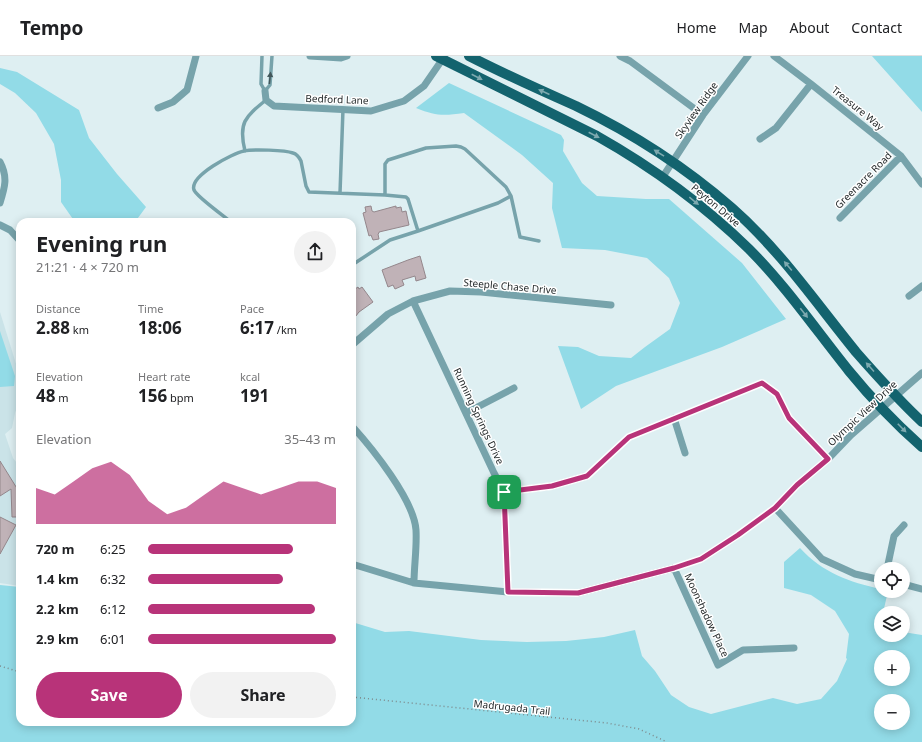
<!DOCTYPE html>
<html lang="en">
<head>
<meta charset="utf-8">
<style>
  :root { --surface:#fff; --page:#f2f2f2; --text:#202124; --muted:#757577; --line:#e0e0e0; --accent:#b83379 }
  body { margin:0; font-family:"Noto Sans",sans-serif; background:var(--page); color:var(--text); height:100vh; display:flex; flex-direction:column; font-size:15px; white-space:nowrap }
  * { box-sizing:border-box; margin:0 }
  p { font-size:13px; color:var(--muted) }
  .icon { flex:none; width:22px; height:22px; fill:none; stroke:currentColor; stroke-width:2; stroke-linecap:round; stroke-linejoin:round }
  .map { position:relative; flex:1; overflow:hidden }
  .panel { position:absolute; left:16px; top:162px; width:340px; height:508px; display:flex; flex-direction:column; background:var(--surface); border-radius:12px; box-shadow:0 2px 10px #0003 }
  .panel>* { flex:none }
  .tools { position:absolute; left:874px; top:506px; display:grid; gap:8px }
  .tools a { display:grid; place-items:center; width:36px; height:36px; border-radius:50%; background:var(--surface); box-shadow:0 2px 10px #0003; font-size:20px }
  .pin { position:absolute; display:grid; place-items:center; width:34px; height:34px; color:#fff; margin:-17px; border-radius:8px; box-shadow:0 2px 6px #0006 }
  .round { display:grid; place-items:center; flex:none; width:42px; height:42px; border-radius:21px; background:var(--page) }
  .summary { display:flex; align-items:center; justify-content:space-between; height:68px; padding:0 20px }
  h1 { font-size:22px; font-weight:700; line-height:30px }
  .figures { display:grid; grid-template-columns:repeat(3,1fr); gap:6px; height:68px; padding:4px 20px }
  .figures div { display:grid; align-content:center }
  .figures b { font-size:17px; font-weight:700 }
  .figures small { font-size:11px; font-weight:400 }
  .figures p { font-size:11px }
  .chart { height:112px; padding:8px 20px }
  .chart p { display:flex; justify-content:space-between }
  .chart svg { width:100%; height:72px; margin-top:4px; fill:var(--accent); opacity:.7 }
  .cta { display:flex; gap:8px; margin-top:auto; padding:8px 20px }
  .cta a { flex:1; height:46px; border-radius:24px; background:var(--accent); color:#fff; font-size:16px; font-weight:700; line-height:46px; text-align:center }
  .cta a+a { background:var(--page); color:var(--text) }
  ul { padding:0 20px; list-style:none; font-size:13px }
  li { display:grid; grid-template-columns:64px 48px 1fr; align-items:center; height:30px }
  li i { height:10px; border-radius:5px; background:var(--accent) }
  header { display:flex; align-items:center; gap:24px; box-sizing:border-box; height:56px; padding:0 20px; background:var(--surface); border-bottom:1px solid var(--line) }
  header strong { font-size:19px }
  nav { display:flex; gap:22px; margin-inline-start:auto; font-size:14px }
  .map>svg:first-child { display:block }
  .built { fill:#cae3e8 }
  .green { fill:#92dbe7; fill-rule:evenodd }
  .building { fill:#c0b2b7; stroke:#94878c }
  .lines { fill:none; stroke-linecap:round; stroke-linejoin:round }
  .path { stroke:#7d898b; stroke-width:1.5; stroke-dasharray:1 3; stroke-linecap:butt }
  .lane { stroke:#77a3ab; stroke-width:3.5 }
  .street { stroke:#77a3ab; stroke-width:7 }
  .primary { stroke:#13636e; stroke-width:10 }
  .oneway { fill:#7da9af }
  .oneway2 { fill:#42575b }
  .route-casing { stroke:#fff; stroke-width:8 }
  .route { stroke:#b83379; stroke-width:5 }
  .labels { text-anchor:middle; stroke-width:3; stroke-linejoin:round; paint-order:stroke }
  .street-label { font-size:10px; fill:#1e2425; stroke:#fff }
</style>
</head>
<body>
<header>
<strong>Tempo</strong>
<nav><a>Home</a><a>Map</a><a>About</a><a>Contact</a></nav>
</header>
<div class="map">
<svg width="922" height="686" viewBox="0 0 922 686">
  <rect width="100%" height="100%" fill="#deeff2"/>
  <!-- built -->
  <path class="built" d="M0,256L17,311L20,315V344L15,357L12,372L5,378L13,402L20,411V530L0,527Z"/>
  <!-- green -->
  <path class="green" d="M872,0H922V56Z
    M0,12L17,16L79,54L89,82L117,118L146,151L135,166H75L61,146V124L54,88L36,57L15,37L0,28Z
    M449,27L561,79L564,84L563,95L582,127L597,140L646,143H669L742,207L786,263L722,291L616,330L581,353L558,290L578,291L599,300L631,302L645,291L670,273L680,247L669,222L647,202L605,194L562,192L552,152L553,127L522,99L464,57C443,60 436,60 416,52Z
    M0,275L15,320L14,330L0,331Z
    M800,492C823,517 849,526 881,533V535H888L883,557H881L880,571L881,572V579H903V576L922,579V686H0V529L20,531V666H352V566L385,576L409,575L481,584L527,586L566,585L604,581L635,574L642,600L655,615L671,639L689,651L711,658L773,642L797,648L821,643L837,625L847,603L846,602L849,578L835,555L811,539L784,532V506ZM881,601H903V623H881ZM881,645H903V667H881Z"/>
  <!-- building -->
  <path class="building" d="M371,150L372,155L374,156L396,150V152L401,151L402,156L406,155L409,169L379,176V177L378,178L379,183L373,184L371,179L369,180L363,157L366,156L365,151Z
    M420,200L426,222L416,225L415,220L402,224L404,229L395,233L393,229L388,231L382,214L408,204Z
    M358,231L359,233L362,231L373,246L359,256L352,265V235Z
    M0,405L18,434H20V461H12L11,433L0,440Z
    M0,461L16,469L0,498Z"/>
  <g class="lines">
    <!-- path -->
    <path class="path" d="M0,610L20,616
      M352,641L607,667L639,673L667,686"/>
    <!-- lane -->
    <path class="lane" d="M262,0L261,28L265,35L270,29L272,0
      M245,95C238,67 245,61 266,44
      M340,137L343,53
      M385,139V108L388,104L426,92L456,90L461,91L465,93L506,131L511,140L498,147L418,175
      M511,140L520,181L539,185
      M231,166C224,160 197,141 194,134C189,120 233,97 244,95C253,93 285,94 293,97C297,98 299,101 301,105L306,130L309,136L385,139L406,141L408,143L418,175L390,184L352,209"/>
    <!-- street -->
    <path class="street" d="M310,0L341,2L347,0
      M620,0L630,5L703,59
      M774,0L811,28L901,100L922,128
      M265,35L266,44L274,50L371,55L404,45L424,30L444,1
      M158,52L173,46L187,34L196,0
      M760,83L776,72L811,28
      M0,106C8,121 5,131 0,147
      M662,122L703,59L748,0
      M840,162L901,100
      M0,169L10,174L20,185
      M909,240L922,230
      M413,245L494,417L504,436L508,536
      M352,289L388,258L413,245L450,235L481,236L611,249
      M466,357L514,332
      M674,362L685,397
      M352,370C372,392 414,444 416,474C417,492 414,510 414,527
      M504,436L552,430L587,420L629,381L762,327L777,338L789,362L828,403
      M775,452L822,503L855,518L881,524
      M352,508L414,527L508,536L578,537L674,512L701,503L738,479L775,452L797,429L828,403L851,379L922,317
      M674,512L718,609L743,594L794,592
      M887,513L894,480L904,469
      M903,528L922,533"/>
    <!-- primary -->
    <path class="primary" d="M436,0L597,80C652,111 704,149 749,193C786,230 816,274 849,315C871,342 896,368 922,391
      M469,0C504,18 540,34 576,50C632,77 685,111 732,152C780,194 816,247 856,296C877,320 899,344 922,366"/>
  </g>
  <!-- one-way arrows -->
  <defs><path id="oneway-solid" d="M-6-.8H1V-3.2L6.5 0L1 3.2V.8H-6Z"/></defs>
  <g class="oneway">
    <use href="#oneway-solid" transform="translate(477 21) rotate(27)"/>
    <use href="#oneway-solid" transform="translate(544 36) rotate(-156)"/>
    <use href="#oneway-solid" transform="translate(594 79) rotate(27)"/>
    <use href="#oneway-solid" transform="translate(659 97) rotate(-148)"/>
    <use href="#oneway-solid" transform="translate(694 145) rotate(39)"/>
    <use href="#oneway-solid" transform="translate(788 210) rotate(-130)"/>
    <use href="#oneway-solid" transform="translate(804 257) rotate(52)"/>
    <use href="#oneway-solid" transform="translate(870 311) rotate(-132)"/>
    <use href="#oneway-solid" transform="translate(902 372) rotate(45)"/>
  </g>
  <use class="oneway2" href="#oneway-solid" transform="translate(270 22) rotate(-84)"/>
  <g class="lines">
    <defs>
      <path id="route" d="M762,327L777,338L789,362L828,403L797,429L775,452L738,479L701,503L674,512L578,537L508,536L504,436L552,430L587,420L629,381Z"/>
    </defs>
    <!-- route casing -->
    <use href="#route" class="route-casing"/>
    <!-- route -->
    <use href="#route" class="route"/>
  </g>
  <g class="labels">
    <!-- street labels -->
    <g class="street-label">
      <text transform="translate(337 43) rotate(2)" y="4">Bedford Lane</text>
      <text transform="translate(858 52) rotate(39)" y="4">Treasure Way</text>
      <text transform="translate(696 54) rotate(-55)" y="4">Skyview Ridge</text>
      <text transform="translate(863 124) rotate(-45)" y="4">Greenacre Road</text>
      <text transform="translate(716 149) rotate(40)" y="4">Peyton Drive</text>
      <text transform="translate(510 230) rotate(5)" y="4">Steeple Chase Drive</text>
      <text transform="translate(862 357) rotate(-43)" y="4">Olympic View Drive</text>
      <text transform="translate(479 360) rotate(65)" y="4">Running Springs Drive</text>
      <text transform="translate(707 559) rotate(65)" y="4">Moonshadow Place</text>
      <text transform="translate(512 651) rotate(6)" y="4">Madrugada Trail</text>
    </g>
  </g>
</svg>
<div class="tools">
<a><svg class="icon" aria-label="locate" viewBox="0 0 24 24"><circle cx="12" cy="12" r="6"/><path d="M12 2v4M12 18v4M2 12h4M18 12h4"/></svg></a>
<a><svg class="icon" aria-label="layers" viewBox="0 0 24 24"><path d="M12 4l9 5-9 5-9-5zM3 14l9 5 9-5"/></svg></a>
<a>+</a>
<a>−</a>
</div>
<div class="pin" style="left:504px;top:436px;background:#1e9e55"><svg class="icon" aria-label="arrive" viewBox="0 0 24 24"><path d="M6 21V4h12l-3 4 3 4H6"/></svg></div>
<section class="panel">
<div class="summary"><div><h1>Evening run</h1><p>21:21 · 4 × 720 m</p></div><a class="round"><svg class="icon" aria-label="share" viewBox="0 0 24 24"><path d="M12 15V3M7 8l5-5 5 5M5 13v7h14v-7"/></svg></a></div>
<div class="figures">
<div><p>Distance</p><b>2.88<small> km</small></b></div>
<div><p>Time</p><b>18:06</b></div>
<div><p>Pace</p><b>6:17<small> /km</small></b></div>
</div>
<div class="figures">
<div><p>Elevation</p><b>48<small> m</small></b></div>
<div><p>Heart rate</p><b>156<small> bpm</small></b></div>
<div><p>kcal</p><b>191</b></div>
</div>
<div class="chart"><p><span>Elevation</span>35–43 m</p>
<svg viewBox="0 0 160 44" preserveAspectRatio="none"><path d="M0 44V22L10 26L20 18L30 10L40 6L50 14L60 30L70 38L80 34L90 26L100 18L110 22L120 26L130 22L140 18L150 18L160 22V44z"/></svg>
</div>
<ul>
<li><b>720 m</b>6:25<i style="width:77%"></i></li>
<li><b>1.4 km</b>6:32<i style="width:72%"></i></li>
<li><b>2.2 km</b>6:12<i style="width:89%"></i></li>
<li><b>2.9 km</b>6:01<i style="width:100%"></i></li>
</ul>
<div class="cta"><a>Save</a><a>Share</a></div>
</section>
</div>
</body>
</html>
